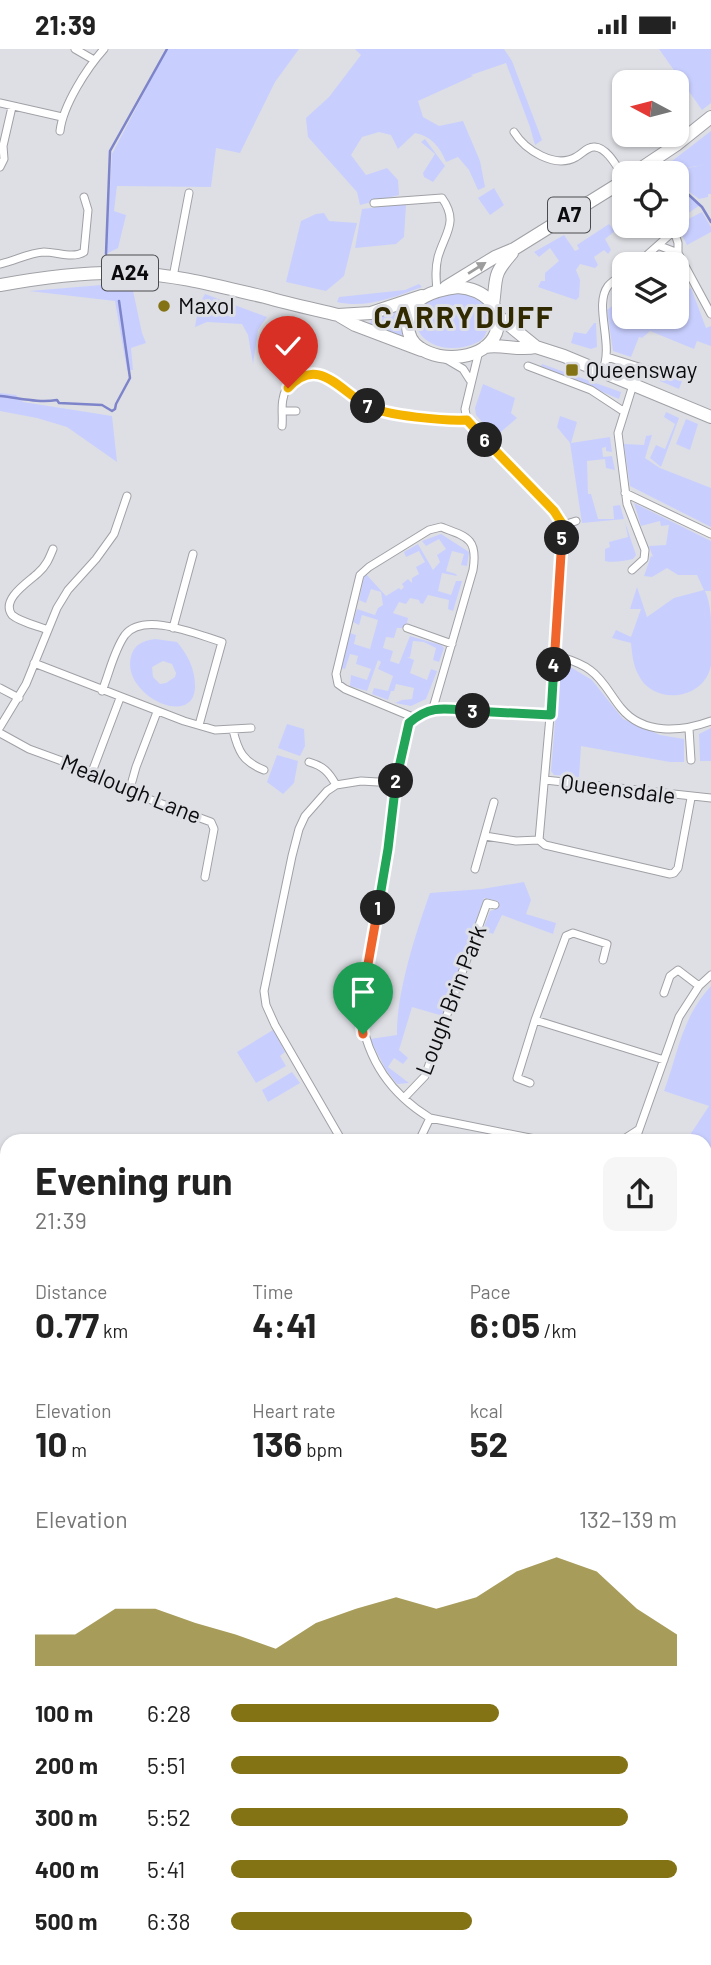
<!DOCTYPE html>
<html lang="en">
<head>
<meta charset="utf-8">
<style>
  :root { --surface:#fff; --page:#f6f6f6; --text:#222; --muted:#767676; --accent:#847315 }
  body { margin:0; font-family:Barlow,sans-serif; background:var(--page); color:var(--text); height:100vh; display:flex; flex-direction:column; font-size:26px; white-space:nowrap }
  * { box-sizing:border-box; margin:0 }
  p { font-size:23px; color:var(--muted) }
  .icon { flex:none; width:38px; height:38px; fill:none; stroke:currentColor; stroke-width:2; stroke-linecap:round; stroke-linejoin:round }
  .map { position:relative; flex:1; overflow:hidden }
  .panel { position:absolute; left:0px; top:1085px; width:712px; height:831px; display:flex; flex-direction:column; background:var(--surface); border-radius:21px 21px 0 0; box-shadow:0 2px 5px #0004 }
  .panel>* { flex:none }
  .needle { width:46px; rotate:277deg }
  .tools { position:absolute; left:612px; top:21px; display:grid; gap:14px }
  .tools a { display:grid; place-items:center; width:77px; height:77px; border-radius:14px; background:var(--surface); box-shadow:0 2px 5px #0004; font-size:35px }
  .pin { position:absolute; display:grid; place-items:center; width:60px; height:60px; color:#fff; margin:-72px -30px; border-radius:50% 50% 50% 0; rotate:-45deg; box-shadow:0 0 7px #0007 }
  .pin .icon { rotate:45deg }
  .km { position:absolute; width:35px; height:35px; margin:-18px; border-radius:50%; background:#222; color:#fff; font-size:19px; line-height:35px; text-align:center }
  .round { display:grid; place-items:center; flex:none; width:74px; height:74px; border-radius:14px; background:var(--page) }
  .overview { display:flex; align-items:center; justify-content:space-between; height:119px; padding:0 35px }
  h1 { font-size:38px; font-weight:700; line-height:52px }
  .stats { display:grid; grid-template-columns:repeat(3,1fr); gap:10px; height:119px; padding:7px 35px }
  .stats div { display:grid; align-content:center }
  .stats b { font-size:35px; font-weight:700 }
  .stats small { font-size:19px; font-weight:400 }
  .stats p { font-size:19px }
  .chart { height:196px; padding:14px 35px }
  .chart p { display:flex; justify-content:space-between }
  .chart svg { width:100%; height:126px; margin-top:7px; fill:var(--accent); opacity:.7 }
  ul { padding:0 35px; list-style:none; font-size:23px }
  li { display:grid; grid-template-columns:112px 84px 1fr; align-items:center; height:52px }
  li i { height:18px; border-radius:9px; background:var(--accent) }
  .status { display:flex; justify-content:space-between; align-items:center; height:49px; padding:0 35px; background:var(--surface); direction:ltr }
  .status svg { height:19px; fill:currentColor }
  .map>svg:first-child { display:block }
  .green { fill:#c8cffe; fill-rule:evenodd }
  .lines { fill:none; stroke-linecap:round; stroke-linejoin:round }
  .stream { stroke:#7d84ca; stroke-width:2.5 }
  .street-casing { stroke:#a0a1a6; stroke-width:9 }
  .highway-casing { stroke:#a0a1a6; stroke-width:14 }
  .street { stroke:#fff; stroke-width:7 }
  .highway { stroke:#fff; stroke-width:12 }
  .oneway { fill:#9d9d9e }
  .split-1-casing { stroke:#fff; stroke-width:14 }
  .split-2-casing { stroke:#fff; stroke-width:14 }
  .split-3-casing { stroke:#fff; stroke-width:14 }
  .split-4-casing { stroke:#fff; stroke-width:14 }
  .split-5-casing { stroke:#fff; stroke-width:14 }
  .split-6-casing { stroke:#fff; stroke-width:14 }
  .split-7-casing { stroke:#fff; stroke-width:14 }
  .split-8-casing { stroke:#fff; stroke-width:14 }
  .split-1 { stroke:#f0652b; stroke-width:9 }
  .split-2 { stroke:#22a559; stroke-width:9 }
  .split-3 { stroke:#22a559; stroke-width:9 }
  .split-4 { stroke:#22a559; stroke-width:9 }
  .split-5 { stroke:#f0652b; stroke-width:9 }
  .split-6 { stroke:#f5b400; stroke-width:9 }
  .split-7 { stroke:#f5b400; stroke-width:9 }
  .split-8 { stroke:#f5b400; stroke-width:9 }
  .poi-dot { fill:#847315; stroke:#dedfe4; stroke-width:2.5 }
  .labels { text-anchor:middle; stroke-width:6; stroke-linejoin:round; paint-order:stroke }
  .shield { fill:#dedfe4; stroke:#4a4b4e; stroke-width:2 }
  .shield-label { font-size:21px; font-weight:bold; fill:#0b0b0d }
  .poi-label { font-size:23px; fill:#0b0b0d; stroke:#dedfe4; text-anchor:start }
  .street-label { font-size:23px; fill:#0b0b0d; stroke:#dedfe4 }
  .district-label { font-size:30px; font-weight:bold; letter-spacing:2px; fill:#312900; stroke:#dedfe4 }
</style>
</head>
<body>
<div class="status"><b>21:39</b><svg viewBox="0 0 49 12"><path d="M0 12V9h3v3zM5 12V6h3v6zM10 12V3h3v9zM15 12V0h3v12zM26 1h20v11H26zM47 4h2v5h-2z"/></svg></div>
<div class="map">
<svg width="711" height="1916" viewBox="0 0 711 1916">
  <rect width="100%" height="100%" fill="#dedfe4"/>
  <!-- green -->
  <path class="green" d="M167,0H299L275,33L240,104L216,99L211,138L117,137L114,162L126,166L118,199L106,205L112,105Z
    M355,0H504L512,12L542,91L535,96L530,78L506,14L471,26L473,27L418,52L423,68L439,77L463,72L480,112L485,138L478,141L469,121L458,108L446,113C440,98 431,87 415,84L398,100L391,86L379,83L362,88L351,106L366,126L387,119L398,131L399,146L360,156L357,143L308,88L306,69L329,48L361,6Z
    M659,0H711V54L702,61Z
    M711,82V145H708V148L699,150L677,134V124L668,123L708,115L664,123L663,119Z
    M425,90L445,117L433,133L424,128L423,124L435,105L421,93Z
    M494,139L504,156L490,166L478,149Z
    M677,139L700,156L677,172Z
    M403,155L406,156L404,188L396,195L355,199L362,160Z
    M702,163L711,178V183L687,196L677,176Z
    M324,164L329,172L357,174L344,227L326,242L286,233L301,172L316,165Z
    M609,175L615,182L605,190L611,201L608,205L604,201L594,208L598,216L595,219L580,215L576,221L580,231L579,248L576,251L538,238L541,232H545V224L559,212L550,199L539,208L534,203L564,186L575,202L579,200L577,196Z
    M677,215L689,240L691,239L706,279L711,277V297L697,292L694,300L650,282L642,289L639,288L631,308L613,302L607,261L620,251L617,245L619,234L625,231V238L621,240L625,249V268H677Z
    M419,235L422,238C394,248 366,260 337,253L339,248L405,241Z
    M102,236L132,237L142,284L146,294L131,299L133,321H127L115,252L29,242Z
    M460,243C480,247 497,258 488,280C485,285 484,291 478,293C457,304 425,301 416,277C417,249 438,250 460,243Z
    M205,245L267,268L258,281L253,315L248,286L242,275L207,273L195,278L199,256Z
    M404,257L401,268L402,288L370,275L373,266Z
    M594,274H596L597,298L591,300L571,294L574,283L586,285Z
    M542,315L618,342L621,343L619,350L541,317Z
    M681,319L686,321L679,340L660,332L666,323Z
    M483,335L515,349L511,364L517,369L495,388L476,366L475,359Z
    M0,344L16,346L23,353L112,367L117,413L67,378L37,369L0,362Z
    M666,363L679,369L661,418L650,409L656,396L665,400L675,375L664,368Z
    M560,367L577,373L571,394L610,388L612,403L606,402V398L602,399L603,408L612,407L615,421L606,419L605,410L587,412L588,445H591L598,470H614L613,457L620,456L624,470L582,474L570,394L557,378Z
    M686,370L698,375L690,401L676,395Z
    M652,386L645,409L660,419L711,439V478L630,437L624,395L644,396L646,387Z
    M634,454L711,492V542H705C711,555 711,569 711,583C711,594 711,606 711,616C705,652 652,657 638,625C633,616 632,604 631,594L612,589L616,581L631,588L641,560H630L637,538L647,568L674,549L704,541L697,526H678L667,519L652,528L644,527L651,507L653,508L649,497L666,496L669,476L661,477L660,472L641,477Z
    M625,473L636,506L633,510C624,512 613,514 605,512V500L610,498L609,493L628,488Z
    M441,485L469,503L467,517L461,516L464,505L452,502L446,522L456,525L457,527L442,524L438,542L451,546L456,532H462L453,562L448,560L449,551L428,546L423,555L420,554L419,551L410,549L406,555L399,553L393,564L408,569L407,574L402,579H397L394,589L386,588L383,599L393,602L390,612L399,615L410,587L441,596L444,599L439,613L433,611L436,599L424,593L413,592L410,608H407L414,611L410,624L427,631L431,620L437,622L426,650L411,657L395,654L402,651L412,650L414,639L396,635L394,642H391L388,651L372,645L374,639L388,642L393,627L378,620L381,613L378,611L367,642L350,637L351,626L367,631L371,620L356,615L358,607L350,605L345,620L341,619L350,584L356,586L354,595L370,600L378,571L362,566L359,576L353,573L357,560L375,566L378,559L383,556L381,543L371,540L366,554L359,551L365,524L386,547L399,539L401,541L404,538L402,535L408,530L412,534V529L419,525L416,518L425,513L419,502L406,508L404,503L418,495L433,521L440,513L437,506L446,500L439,490L426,497L422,492Z
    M155,590L177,593C188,606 195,620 195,637C195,681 121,646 131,608C134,595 143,592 155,590ZM163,612L172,615L176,624L175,628L166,634L160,635L153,628L152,618Z
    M562,613L592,631L623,670L660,686L684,690V713H670L581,697L579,728L554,726L551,722L560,615Z
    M287,675L304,680L305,697L300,707L278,699Z
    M711,679V712H700L699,685Z
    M277,706L298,712L294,734L283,745L267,733Z
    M524,833L531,851L526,865L556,874L553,885L502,866L493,885L483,881L490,862L496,860L498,852L484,849L443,967L412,958L399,1001L408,1009L403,1015L394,1009L388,1018L409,1034L397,1035L386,1021L370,990L397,986C396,945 416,883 430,844L482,840Z
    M711,937V1490L705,1488V1092H686L709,1057L664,1042C679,1002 681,970 711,937Z
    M273,981L285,1003L280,1007L286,1017L256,1034L237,1003Z
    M292,1023L300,1034L268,1053L262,1041Z"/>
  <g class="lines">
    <!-- stream -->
    <path class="stream" d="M665,119L667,124
      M677,135L702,158L711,173
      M106,205L110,102L167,0
      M0,347C20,349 38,354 57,351L59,354L102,356L112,362L115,360L116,355L130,329L119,252
      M0,1360L7,1365"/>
    <defs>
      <path id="street" d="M75,0L94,11
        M0,54L62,68
        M60,82C63,56 87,19 104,0
        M514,83C525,101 555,120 576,108C582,105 588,97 595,98C608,99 618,120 625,130
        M0,118L4,110L3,97L12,58
        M374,154L442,149C459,173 445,184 438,208C435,220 436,230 437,242
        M660,197L678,204
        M0,215C15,212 28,204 44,203C57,203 73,210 84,203L88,161L84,148
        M637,215L674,182L678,194V204L711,265
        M173,228L189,144
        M479,302L465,360L467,371L554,462L563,476L552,645L539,791
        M607,308L658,324
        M446,310L463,320L470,331
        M528,317L591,341L623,362
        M602,323C615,296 593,257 608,237C612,232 619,228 625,224
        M283,362H296
        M282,377C283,368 281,358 283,350C288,321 320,322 339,335C351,343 360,355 374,360C398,369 428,368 454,371H467
        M625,444L711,485
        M563,476L576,472
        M632,521L644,510L645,501L627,455L618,384L633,336
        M173,579L193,505
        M407,579L452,595
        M48,581C38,577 20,573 12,566C0,550 30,532 38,524C46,517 49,510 53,500
        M555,606C567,610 580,613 590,621C603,630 611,647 621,659C643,686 681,683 711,672
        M34,614L184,672L215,681L251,679
        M0,639L19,649
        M102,642C109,625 114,601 125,586C144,562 198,586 222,593L199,676
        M415,669L345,640L338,635L336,625L360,526L369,518L429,481L441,478C468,488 478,490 473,521L433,659
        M0,678L26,635L57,559L68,541L96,510L114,485L127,447
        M689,680L691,711
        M233,681C238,702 243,713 264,721
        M0,684L29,700L92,723L116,738L211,773L214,780L205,828
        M309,713C323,717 329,723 336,736
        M92,723L120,649
        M545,731L711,749
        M129,743L136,718L157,663
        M485,787L516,792L539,791
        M539,791L545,796L670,825L674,824L678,819L691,749
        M475,820L494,753
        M603,911L607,895L573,884L566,887L535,971L664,1011
        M664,944L670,927L678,921L699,937
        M530,1034L517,1029L535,971
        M404,1049L425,1027L487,854L495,856
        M342,1092L275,976L266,956L264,942L292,807L299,780L305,767L327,742L336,736L361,732L395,734
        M419,1092L430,1069
        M545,1092L430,1069C389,1044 365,1007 360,959L388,800L395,734L409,674L424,663L433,659L551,666
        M621,1092L638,1081
        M635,1092L679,968L699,937L711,926
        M0,1669L7,1668
        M705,1811L711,1816"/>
      <path id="highway" d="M634,124L676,96L711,68
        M0,236C44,228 88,222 133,224C178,226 221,238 265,248C289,255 313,260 338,266L355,276L421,301
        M446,238L495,208L514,200L625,131
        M458,238C482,240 506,257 496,284C485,311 441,314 420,299C412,294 408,285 408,276C408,248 435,241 458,238Z
        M493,256C497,227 492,227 512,204
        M338,266L371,264L422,247
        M498,267L536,298L564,307L711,368
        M485,298C502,295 519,302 536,298"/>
    </defs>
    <!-- street casing -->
    <use href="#street" class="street-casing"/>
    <!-- highway casing -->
    <use href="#highway" class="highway-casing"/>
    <!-- street -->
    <use href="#street" class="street"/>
    <!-- highway -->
    <use href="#highway" class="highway"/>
  </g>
  <!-- one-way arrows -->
  <defs><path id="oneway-solid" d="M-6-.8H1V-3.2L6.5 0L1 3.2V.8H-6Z" transform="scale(1.75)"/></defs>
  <use class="oneway" href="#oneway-solid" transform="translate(477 219) rotate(-32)"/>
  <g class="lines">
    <defs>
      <path id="split-1" d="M363,985L360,960L378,859"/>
      <path id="split-2" d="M378,859L388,800L396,732"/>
      <path id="split-3" d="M396,732L409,674C431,655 446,660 473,662"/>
      <path id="split-4" d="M473,662L551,666L554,616"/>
      <path id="split-5" d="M554,616L562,489"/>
      <path id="split-6" d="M485,391L554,462L563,476L562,489"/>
      <path id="split-7" d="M368,357C387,367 445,372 467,371L485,391"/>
      <path id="split-8" d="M288,339C319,305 340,343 368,357"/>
    </defs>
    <!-- split-1 casing -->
    <use href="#split-1" class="split-1-casing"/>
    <!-- split-2 casing -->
    <use href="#split-2" class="split-2-casing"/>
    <!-- split-3 casing -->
    <use href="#split-3" class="split-3-casing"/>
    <!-- split-4 casing -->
    <use href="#split-4" class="split-4-casing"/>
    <!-- split-5 casing -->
    <use href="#split-5" class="split-5-casing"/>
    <!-- split-6 casing -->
    <use href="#split-6" class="split-6-casing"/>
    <!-- split-7 casing -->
    <use href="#split-7" class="split-7-casing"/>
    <!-- split-8 casing -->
    <use href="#split-8" class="split-8-casing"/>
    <!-- split-1 -->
    <use href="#split-1" class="split-1"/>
    <!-- split-2 -->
    <use href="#split-2" class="split-2"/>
    <!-- split-3 -->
    <use href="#split-3" class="split-3"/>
    <!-- split-4 -->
    <use href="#split-4" class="split-4"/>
    <!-- split-5 -->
    <use href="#split-5" class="split-5"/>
    <!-- split-6 -->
    <use href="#split-6" class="split-6"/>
    <!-- split-7 -->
    <use href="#split-7" class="split-7"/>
    <!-- split-8 -->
    <use href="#split-8" class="split-8"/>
  </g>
  <!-- markers -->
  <g class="poi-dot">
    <circle cx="164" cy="257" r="7"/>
    <rect x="565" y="314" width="14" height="14" rx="3.5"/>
  </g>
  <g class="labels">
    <!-- shield labels -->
    <g class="shield">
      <rect x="548" y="148.5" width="42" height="35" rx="5"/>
      <rect x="102" y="206.5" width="56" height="35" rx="5"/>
    </g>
    <g class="shield-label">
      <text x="569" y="173">A7</text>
      <text x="130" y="231">A24</text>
    </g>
    <!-- poi labels -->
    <g class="poi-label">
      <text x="178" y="265">Maxol</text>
      <text x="586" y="329">Queensway</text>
    </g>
    <!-- street labels -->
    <g class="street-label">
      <text transform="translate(131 740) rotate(22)" y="8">Mealough Lane</text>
      <text transform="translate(618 740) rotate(7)" y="8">Queensdale</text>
      <text transform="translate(451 951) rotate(-69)" y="8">Lough Brin Park</text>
    </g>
    <!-- district labels -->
    <g class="district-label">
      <text x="464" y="279">CARRYDUFF</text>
    </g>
  </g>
</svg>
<div class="tools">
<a><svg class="needle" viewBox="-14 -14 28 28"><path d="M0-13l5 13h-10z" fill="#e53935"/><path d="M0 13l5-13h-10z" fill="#767676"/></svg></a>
<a><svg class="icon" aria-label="locate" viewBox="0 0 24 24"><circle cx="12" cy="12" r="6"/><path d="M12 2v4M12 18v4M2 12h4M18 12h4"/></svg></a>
<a><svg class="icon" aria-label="layers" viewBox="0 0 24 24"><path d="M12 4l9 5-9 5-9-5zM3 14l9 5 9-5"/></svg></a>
</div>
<div class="pin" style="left:363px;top:985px;background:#1e9e55"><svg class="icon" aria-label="arrive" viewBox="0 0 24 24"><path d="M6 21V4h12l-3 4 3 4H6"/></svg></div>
<div class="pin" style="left:288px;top:339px;background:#d93025"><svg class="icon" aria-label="check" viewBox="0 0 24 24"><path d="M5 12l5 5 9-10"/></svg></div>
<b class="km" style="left:378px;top:859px">1</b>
<b class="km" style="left:396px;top:732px">2</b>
<b class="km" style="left:473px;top:662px">3</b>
<b class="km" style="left:554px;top:616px">4</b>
<b class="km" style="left:562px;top:489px">5</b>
<b class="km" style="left:485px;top:391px">6</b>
<b class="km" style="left:368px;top:357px">7</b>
<section class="panel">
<div class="overview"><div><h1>Evening run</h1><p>21:39</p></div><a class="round"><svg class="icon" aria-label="share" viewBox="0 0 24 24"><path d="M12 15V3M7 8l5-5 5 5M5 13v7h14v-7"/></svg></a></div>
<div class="stats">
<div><p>Distance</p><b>0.77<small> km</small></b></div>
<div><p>Time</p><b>4:41</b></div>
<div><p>Pace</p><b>6:05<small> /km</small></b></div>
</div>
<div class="stats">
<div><p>Elevation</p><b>10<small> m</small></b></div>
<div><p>Heart rate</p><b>136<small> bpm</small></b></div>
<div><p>kcal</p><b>52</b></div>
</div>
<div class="chart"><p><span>Elevation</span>132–139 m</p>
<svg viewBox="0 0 160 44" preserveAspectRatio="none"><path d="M0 44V33L10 33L20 24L30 24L40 29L50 33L60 38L70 29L80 24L90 20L100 24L110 20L120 11L130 6L140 11L150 24L160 33V44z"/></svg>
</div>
<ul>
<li><b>100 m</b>6:28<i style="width:60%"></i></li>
<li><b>200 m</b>5:51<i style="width:89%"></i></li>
<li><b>300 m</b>5:52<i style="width:89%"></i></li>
<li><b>400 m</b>5:41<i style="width:100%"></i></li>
<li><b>500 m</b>6:38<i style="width:54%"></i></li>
</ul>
</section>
</div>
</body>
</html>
